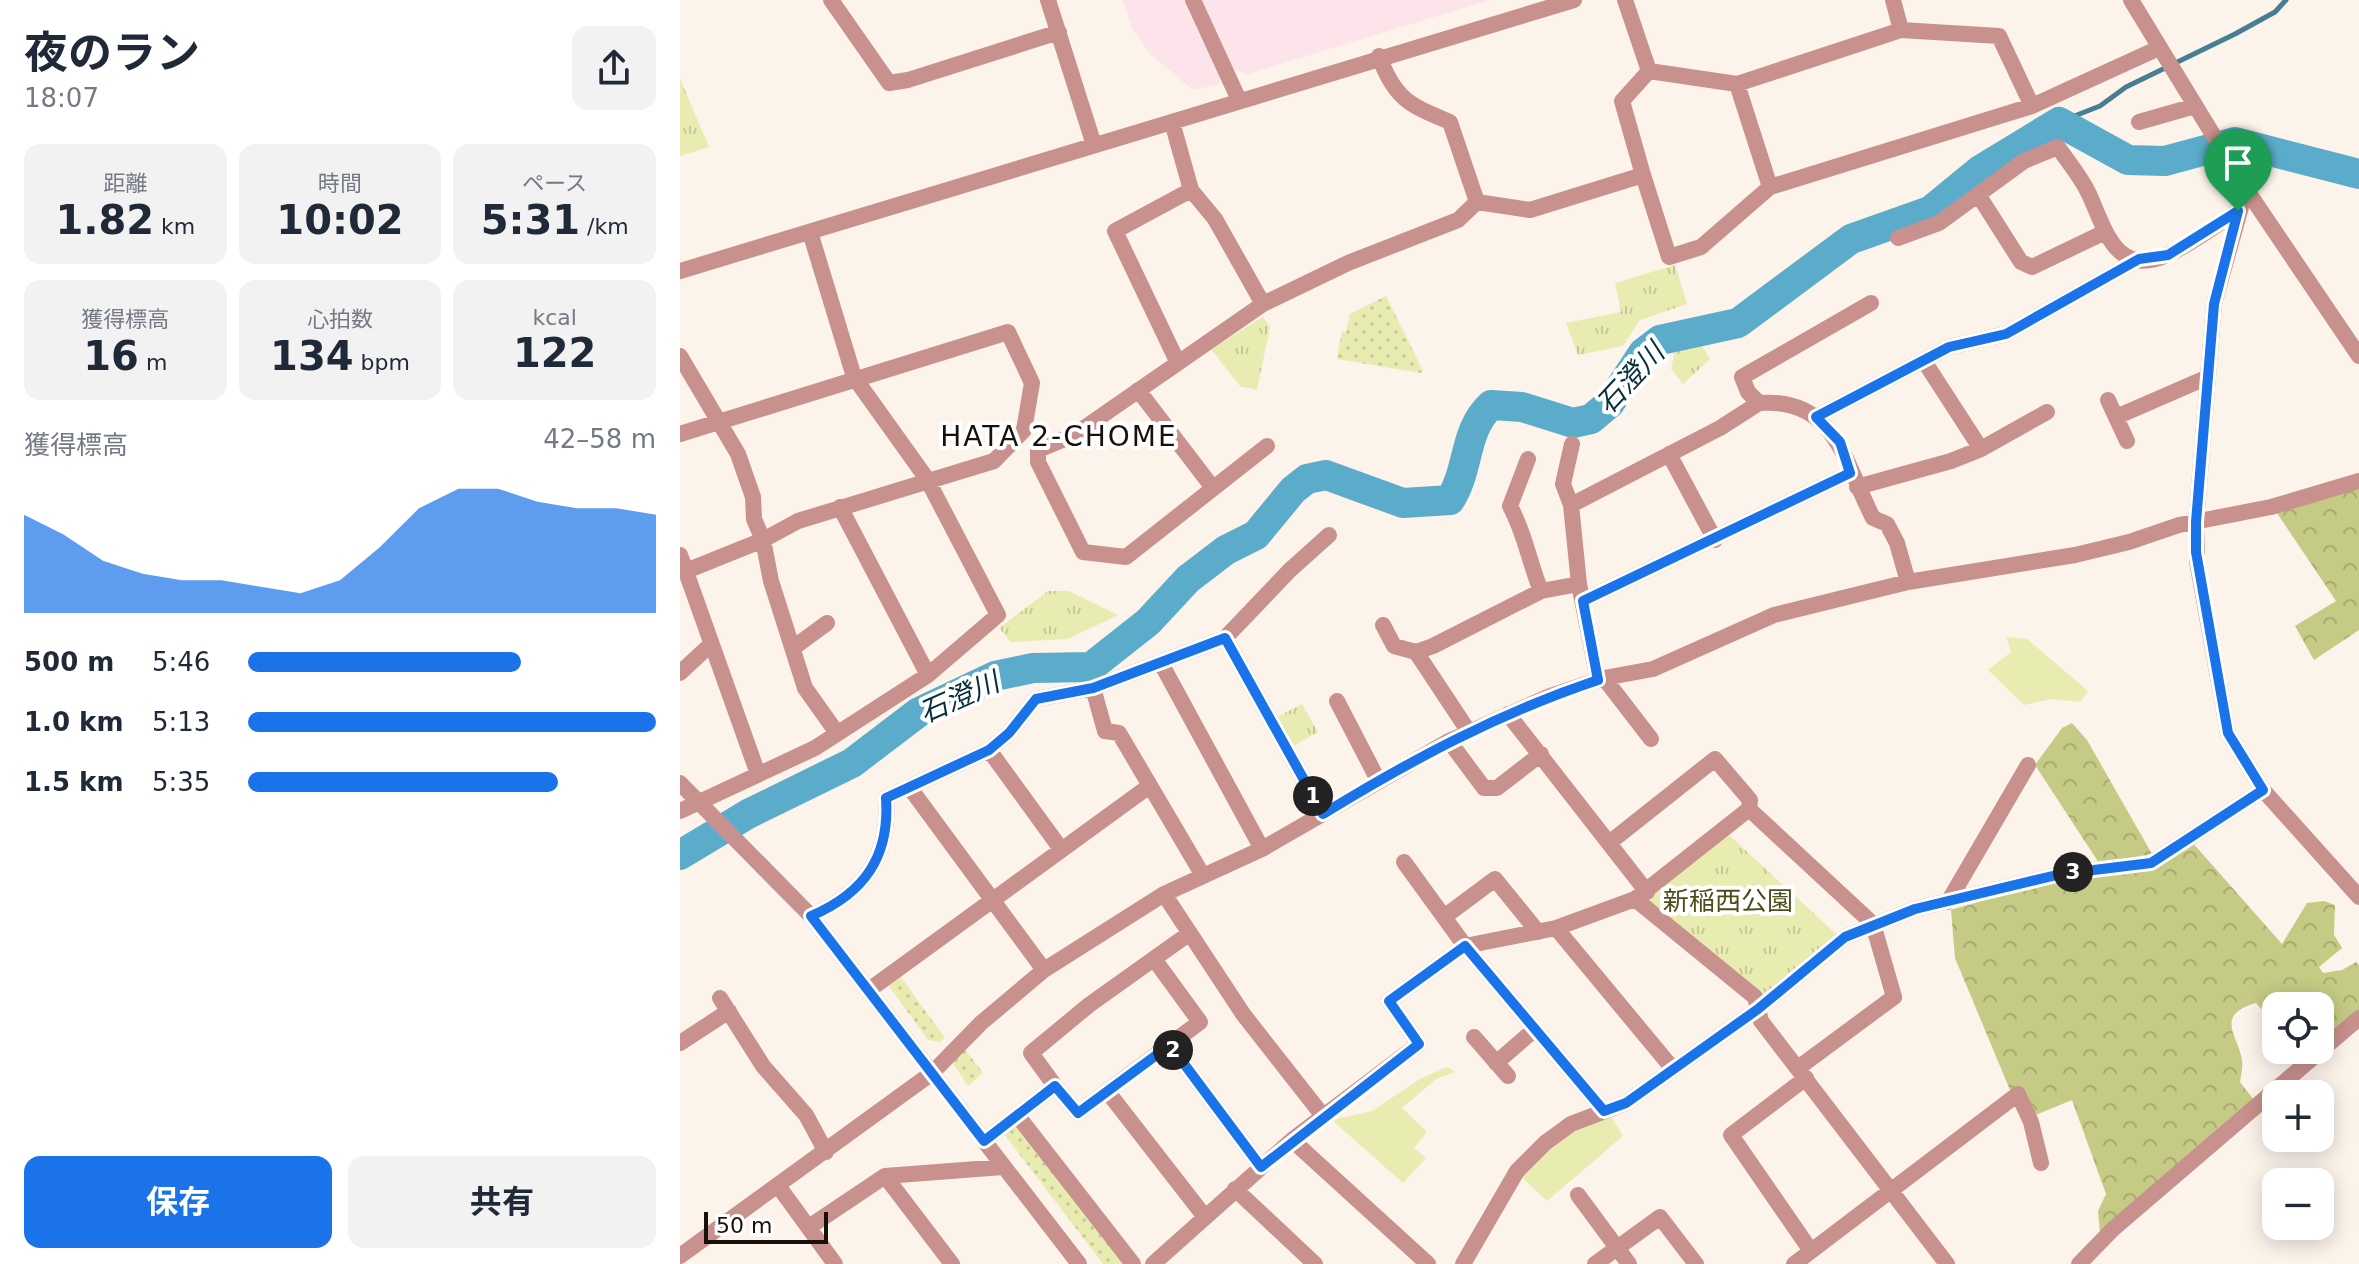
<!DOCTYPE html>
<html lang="ja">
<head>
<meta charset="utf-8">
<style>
  :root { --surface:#fff; --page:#f2f2f3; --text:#1f2937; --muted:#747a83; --accent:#1a73e8 }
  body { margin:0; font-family:"DejaVu Sans","Noto Sans JP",sans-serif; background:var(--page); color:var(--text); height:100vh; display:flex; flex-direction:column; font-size:30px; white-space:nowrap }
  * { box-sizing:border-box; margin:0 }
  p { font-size:26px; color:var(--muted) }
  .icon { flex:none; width:44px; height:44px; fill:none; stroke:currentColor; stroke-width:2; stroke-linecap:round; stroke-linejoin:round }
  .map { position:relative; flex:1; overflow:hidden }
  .drawer { display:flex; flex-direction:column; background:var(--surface); width:680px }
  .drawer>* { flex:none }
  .tools { position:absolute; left:1582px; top:992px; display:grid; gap:16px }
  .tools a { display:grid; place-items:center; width:72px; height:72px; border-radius:16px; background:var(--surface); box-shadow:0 4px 20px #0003; font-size:40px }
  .scale { position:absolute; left:24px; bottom:20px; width:124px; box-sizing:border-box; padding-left:8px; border:4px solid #18110b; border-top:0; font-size:22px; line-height:28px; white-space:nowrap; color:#18110b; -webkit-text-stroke:6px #fff; paint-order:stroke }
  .pin { position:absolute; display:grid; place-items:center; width:68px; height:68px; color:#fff; margin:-82px -34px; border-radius:50% 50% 50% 0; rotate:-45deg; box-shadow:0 0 8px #0007 }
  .pin .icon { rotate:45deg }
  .km { position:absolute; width:40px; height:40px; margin:-20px; border-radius:50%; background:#222; color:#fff; font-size:22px; line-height:40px; text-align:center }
  .round { display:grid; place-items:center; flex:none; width:84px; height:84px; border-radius:16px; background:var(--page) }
  .summary { display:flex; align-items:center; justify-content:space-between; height:136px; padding:0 24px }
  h1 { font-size:44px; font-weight:700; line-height:60px }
  .metrics { display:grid; grid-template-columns:repeat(3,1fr); gap:12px; height:136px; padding:8px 24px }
  .metrics div { display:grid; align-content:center; border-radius:16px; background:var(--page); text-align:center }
  .metrics b { font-size:40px; font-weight:700 }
  .metrics small { font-size:22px; font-weight:400 }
  .metrics p { font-size:22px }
  .chart { height:224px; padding:16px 24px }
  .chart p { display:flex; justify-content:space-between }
  .chart svg { width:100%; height:144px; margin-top:8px; fill:var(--accent); opacity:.7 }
  .primary-button { display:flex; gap:16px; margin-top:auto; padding:16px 24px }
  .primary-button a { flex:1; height:92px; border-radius:16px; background:var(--accent); color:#fff; font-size:32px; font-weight:700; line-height:92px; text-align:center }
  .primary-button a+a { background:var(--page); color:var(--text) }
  ul { padding:0 24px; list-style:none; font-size:26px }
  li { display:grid; grid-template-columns:128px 96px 1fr; align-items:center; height:60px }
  li i { height:20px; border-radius:10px; background:var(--accent) }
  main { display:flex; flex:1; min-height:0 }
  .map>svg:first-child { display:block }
  .education { fill:#fde3ea }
  .grass { fill:#e8ecb1 }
  .forest { fill:url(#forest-crowns) }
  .park { fill:url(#park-tufts) }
  .garden { fill:url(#garden-dots) }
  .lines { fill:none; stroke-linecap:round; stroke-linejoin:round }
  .stream { stroke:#477e91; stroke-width:5 }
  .river { stroke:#5bacca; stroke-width:30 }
  .minor { stroke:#c8918d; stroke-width:16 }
  .route-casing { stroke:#fff; stroke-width:16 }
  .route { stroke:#1a73e8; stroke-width:10 }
  .labels { text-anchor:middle; stroke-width:8; stroke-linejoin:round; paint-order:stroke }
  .park-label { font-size:26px; fill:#4c4e1b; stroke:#fff }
  .water-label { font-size:28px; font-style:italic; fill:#072f3c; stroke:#fff }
  .neighbourhood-label { font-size:28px; letter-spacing:2px; fill:#18110b; stroke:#fff }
</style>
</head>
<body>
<main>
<section class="drawer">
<div class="summary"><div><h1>夜のラン</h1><p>18:07</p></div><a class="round"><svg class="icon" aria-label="share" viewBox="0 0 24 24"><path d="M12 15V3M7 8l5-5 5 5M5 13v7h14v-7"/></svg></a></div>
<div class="metrics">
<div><p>距離</p><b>1.82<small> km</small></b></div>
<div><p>時間</p><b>10:02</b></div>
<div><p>ペース</p><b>5:31<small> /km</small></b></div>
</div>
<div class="metrics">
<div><p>獲得標高</p><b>16<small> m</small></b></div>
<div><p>心拍数</p><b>134<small> bpm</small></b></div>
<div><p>kcal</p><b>122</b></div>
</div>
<div class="chart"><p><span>獲得標高</span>42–58 m</p>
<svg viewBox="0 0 160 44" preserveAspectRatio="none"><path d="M0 44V14L10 20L20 28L30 32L40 34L50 34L60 36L70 38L80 34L90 24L100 12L110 6L120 6L130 10L140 12L150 12L160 14V44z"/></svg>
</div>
<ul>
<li><b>500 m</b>5:46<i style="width:67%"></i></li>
<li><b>1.0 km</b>5:13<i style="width:100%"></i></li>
<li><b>1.5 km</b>5:35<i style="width:76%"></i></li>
</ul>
<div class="primary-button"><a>保存</a><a>共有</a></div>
</section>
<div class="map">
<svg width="1679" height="1264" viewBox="0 0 1679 1264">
  <defs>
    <pattern id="forest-crowns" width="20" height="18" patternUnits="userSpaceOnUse" patternTransform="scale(2)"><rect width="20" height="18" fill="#c5ca84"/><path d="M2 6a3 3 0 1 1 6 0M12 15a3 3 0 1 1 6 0" fill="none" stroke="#a8ac71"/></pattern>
    <pattern id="park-tufts" width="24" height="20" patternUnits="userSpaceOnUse" patternTransform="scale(2)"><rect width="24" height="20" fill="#e8ecb1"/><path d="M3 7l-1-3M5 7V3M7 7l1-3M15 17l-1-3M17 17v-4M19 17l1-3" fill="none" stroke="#c6c997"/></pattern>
    <pattern id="garden-dots" width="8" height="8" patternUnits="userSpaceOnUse" patternTransform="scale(2)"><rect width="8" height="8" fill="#e8ecb1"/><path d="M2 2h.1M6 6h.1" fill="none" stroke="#c6c997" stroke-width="1.8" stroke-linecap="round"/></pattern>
  </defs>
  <rect width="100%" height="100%" fill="#fcf3eb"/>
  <!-- education -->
  <path class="education" d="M443,0H504L541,78L539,84L513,90L470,54L451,26Z
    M521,0H810L567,74L553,69Z"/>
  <!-- grass -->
  <path class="grass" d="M1326,637L1347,639L1408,691L1400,702L1372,699L1344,705L1308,670L1331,652Z
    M767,1067L775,1072L756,1079L722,1108L747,1132L734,1148L746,1158L723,1183L652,1120L692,1111L740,1079Z
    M929,1113L943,1136L867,1201L838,1174L892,1126Z"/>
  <!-- forest -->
  <path class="forest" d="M1679,486V630L1634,660L1615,626L1656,601L1595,510Z
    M1392,723L1407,740L1472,854L1419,863L1355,765L1382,728Z
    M1511,841L1602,944L1627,903L1644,901L1655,905L1654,935L1662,948L1639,967L1643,973L1662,970L1676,962L1679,965V1011L1640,1046V1006H1596V1025L1576,1003C1532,1016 1560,1037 1562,1061C1563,1068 1561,1075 1560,1082L1573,1099L1420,1233L1418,1211L1426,1194L1392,1100L1353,1116L1340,1086L1330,1090L1275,958L1271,910L1381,878L1473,867Z"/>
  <!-- park -->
  <path class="park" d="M0,79L29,147L0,156Z
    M995,265L1007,304L960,320L943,346L898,355L886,323L941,312L935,283Z
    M583,317L590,327L577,390L560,386L531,349Z
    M1018,340L1030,359L1003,384L991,369L996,346Z
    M368,591H389L438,615L388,639L331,642L319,628Z
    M622,704L638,732L613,746L597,717Z
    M1048,834L1157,935L1084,996L969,902V895Z"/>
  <!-- garden -->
  <path class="garden" d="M706,296L743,371L740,373L657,359L662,331L666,332L670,314Z
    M218,973L265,1038L260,1042L248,1040L206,982Z
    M283,1047L303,1073L288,1086L270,1059Z
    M337,1118L446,1264H423L321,1130Z"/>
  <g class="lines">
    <!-- stream -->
    <path class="stream" d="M1379,122L1420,106L1446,87L1555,34L1595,12L1606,0"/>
    <!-- river -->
    <path class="river" d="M0,855L68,814L172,763L239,712L315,676L353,668L411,667L468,622L508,579L546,550L576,535L613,490L627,479L646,475L723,503L770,500C790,469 783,431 811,405L842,407L893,423L911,419L930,403L963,353L980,340L1058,323L1171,239L1250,211L1300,170L1379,122L1448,160L1485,161L1555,142L1679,174"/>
    <!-- minor -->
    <path class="minor" d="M151,0L209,83L228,80L379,32
      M368,0L414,145
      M513,0L559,100
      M945,0L969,71L942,101L963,175
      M1213,0L1221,30
      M1451,0L1566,189L1679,356
      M699,56C715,100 730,105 770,122L797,202L850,210L963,175L989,257L1021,247L1090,187L1352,106L1479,48
      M969,71L1057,84L1221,30L1319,36L1352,106
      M1057,84L1090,187
      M492,122L511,190L535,219L583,304
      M1459,122L1515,106
      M1566,189L1534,304L1516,522L1517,561L1548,733L1583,790L1679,897
      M1299,196L1341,262L1352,267L1423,233
      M1218,238L1259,223L1344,161L1378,147C1388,162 1401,177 1409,194C1425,229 1436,279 1489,254C1513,243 1536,225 1558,211
      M0,271L894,0
      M1191,303L1062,377L1068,392L1079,403C1156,397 1165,464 1193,518L1207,524L1217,543L1228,582
      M0,356L58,454L73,497L74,519L83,540L91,581L125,688L157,733
      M497,361L435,231L511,190
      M1244,361L1301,449
      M458,390L533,488
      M1428,400L1447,441
      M1136,417L1269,347L1326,334L1459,259
      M1436,417L1528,377
      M0,434L328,332L352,383L344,430L314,461L118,521L83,540L6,571
      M587,446L446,557L403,552L358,462V450L394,435L583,304L668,263L778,220L797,202
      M989,454L1035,540
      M848,459L830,506C846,536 848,559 861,591
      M1177,487L1271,461L1301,449L1367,412
      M891,505L883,484L892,444
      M160,507L248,675
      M0,555L78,774
      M903,601L1170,473
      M703,625L714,646L736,652L753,646L861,591L899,584
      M545,638L610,570L649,535
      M113,648L147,623
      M736,652L789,732
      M482,665L582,849
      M0,673L30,645
      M924,678L971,739
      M918,680L899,584L891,505L1040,428L1079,403
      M657,701L698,780
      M828,714L967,892
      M769,741L804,788H817L861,754
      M309,750L381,849
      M0,783L131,916L399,1264
      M230,788L364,970
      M1069,809L1193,924L1214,997L1118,1068
      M0,811L135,748L248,675L318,615L247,479L174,377L130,232
      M724,862L785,946L924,1111
      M522,874L439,733L425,731L413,688L545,638L643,814
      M484,894L563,1014L643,1116
      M955,899L1075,997L1081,1021L1267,1264
      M1268,902L1348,765
      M131,916C185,893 210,856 206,798L309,750L329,733L356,699L413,688
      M764,917L815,879L858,932
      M876,928L993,1069
      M189,990L468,787
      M40,998L83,1066L126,1115L146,1152
      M794,1037L828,1076
      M0,1043L49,1011
      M490,1045L581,1167
      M816,1063L855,1029
      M1126,1078L1051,1135L1131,1251
      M375,1086L398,1113L520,1022L474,959
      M427,1091L525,1217
      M337,1115L453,1264
      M612,1140L748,1264
      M304,1141L375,1086L351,1053L409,1005L510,933
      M205,1176L272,1264
      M99,1187L155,1264
      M555,1189L635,1264
      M898,1195L949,1264
      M129,1227L205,1176L323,1167
      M0,1256L252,1073L301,1023L364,970L484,894L582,849L769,741L870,696L924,678L973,669L1094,615L1228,582L1395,555L1449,542L1499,525L1591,507L1679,481
      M473,1264L612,1140L739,1044L709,1001L785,946L876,928L955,899L1069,809L1070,800L1035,759L929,843
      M783,1264L837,1171L865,1143L891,1124L946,1103L1078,1009L1165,937L1235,909L1381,874L1471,863L1583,790
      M915,1264L980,1217L1016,1264
      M1114,1264L1338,1094L1351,1122L1361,1163
      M1399,1264L1433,1229L1679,1018"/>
  </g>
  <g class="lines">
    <defs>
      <path id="route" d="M1558,211L1534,304L1516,522V552L1548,733L1583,790L1471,863L1381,874L1235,909L1165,937L1078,1009L946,1103L924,1111L785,946L709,1001L739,1044L581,1167L490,1045L398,1113L375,1086L304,1141L131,916C185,893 210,856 206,798L309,750L329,733L356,699L413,688L545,638L643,814C731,760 819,713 918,680L903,601L1170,473L1160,442L1136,417L1269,347L1326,334L1459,259L1488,255Z"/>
    </defs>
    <!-- route casing -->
    <use href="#route" class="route-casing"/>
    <!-- route -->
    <use href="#route" class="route"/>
  </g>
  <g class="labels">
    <!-- park labels -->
    <g class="park-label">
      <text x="1048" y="910">新稲西公園</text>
    </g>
    <!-- water labels -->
    <g class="water-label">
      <text transform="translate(950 378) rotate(-47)" y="10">石澄川</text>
      <text transform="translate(279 697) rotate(-24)" y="10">石澄川</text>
    </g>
    <!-- neighbourhood labels -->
    <g class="neighbourhood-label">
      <text x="379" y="446">HATA 2-CHOME</text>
    </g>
  </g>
</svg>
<div class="tools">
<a><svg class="icon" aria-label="locate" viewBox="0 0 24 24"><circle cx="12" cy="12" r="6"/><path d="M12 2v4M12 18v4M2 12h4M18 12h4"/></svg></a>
<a>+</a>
<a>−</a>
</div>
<div class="scale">50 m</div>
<div class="pin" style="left:1558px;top:211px;background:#1e9e55"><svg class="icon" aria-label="arrive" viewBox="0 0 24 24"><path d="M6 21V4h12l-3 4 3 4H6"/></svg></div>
<b class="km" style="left:633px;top:796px">1</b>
<b class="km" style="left:493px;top:1050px">2</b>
<b class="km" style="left:1393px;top:872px">3</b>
</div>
</main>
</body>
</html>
